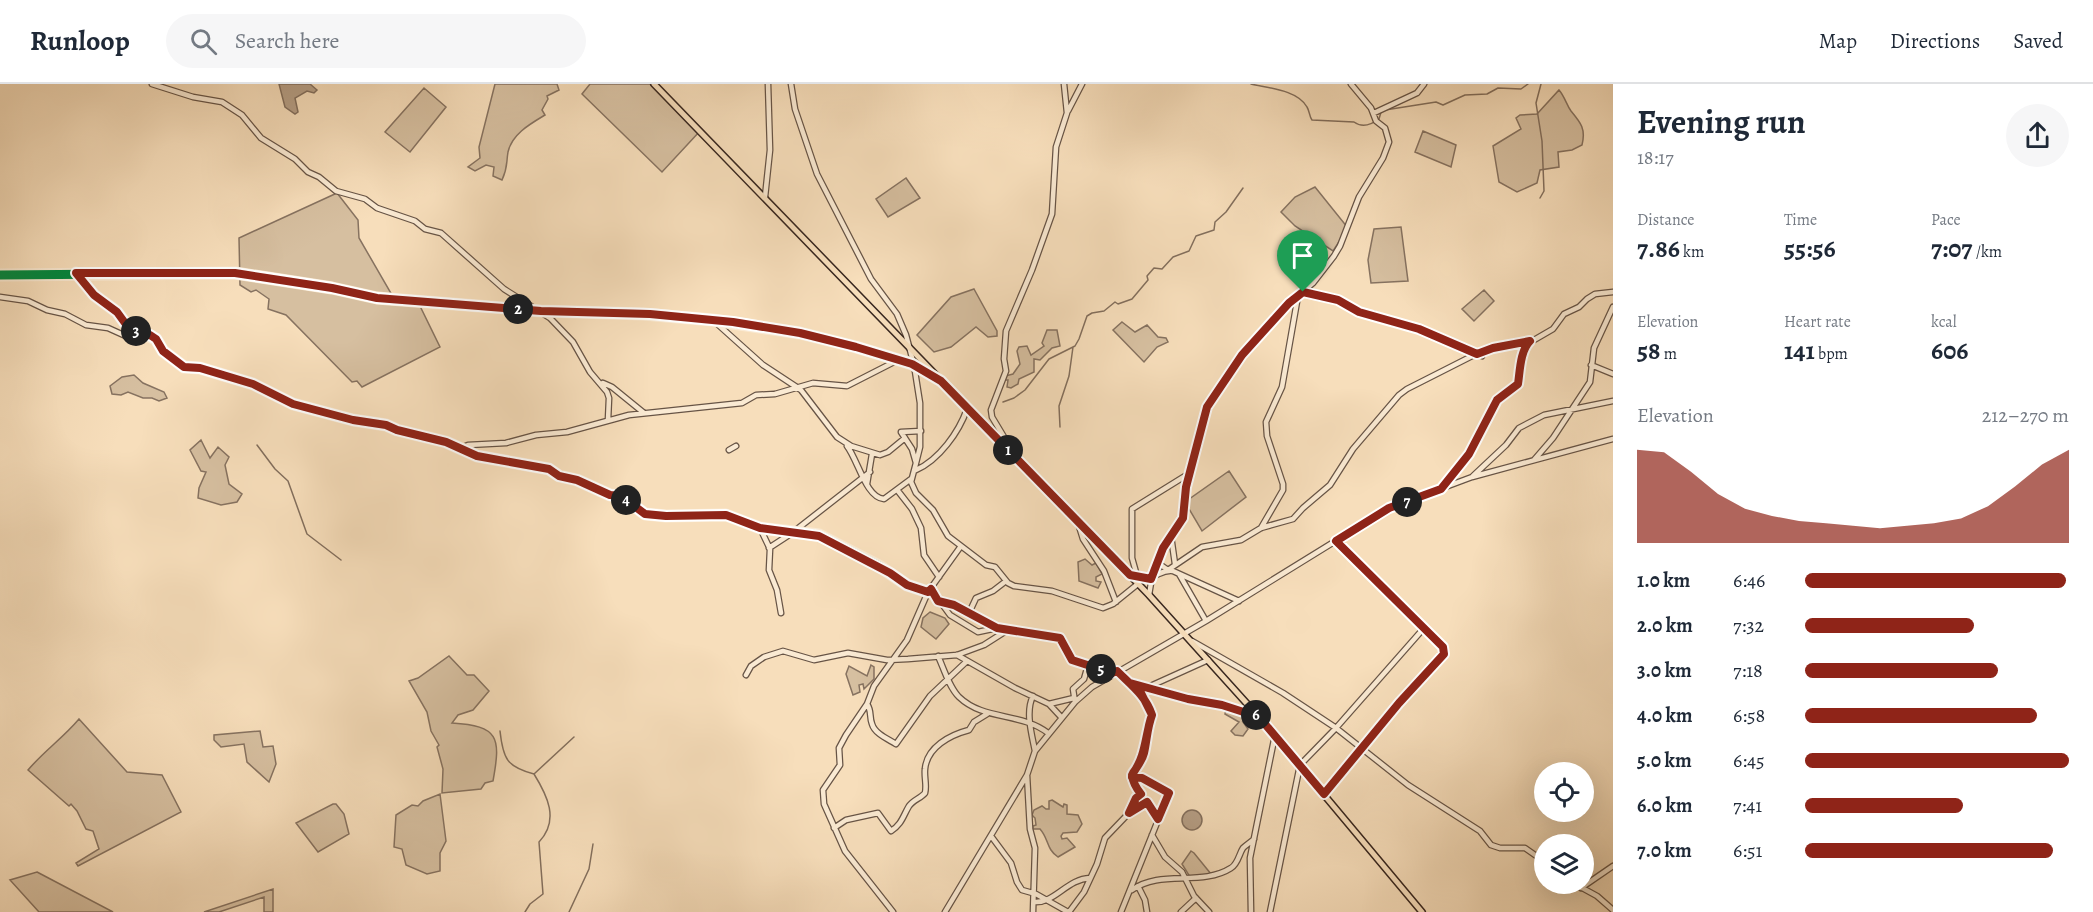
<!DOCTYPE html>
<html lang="en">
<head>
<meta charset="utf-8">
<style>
  :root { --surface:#fff; --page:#f6f6f7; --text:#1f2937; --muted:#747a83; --line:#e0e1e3; --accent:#8f2418 }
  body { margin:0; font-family:Alegreya,serif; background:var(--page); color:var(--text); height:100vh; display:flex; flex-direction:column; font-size:22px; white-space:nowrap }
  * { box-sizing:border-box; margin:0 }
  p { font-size:20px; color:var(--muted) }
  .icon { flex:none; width:33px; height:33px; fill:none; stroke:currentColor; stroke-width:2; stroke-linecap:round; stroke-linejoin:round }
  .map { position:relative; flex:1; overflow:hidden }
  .details { display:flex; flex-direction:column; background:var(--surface); width:480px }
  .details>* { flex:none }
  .fabs { position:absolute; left:1534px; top:678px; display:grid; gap:12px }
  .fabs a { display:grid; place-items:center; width:60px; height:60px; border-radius:50%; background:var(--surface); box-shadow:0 6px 24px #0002; font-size:30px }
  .pin { position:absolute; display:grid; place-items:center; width:51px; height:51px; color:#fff; margin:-62px -26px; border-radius:50% 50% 50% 0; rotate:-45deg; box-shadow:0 0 6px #0007 }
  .pin .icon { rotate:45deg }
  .km { position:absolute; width:30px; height:30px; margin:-15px; border-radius:50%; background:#222; color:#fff; font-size:16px; line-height:30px; text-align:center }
  .round { display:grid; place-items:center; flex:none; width:63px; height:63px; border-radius:32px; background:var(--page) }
  .summary { display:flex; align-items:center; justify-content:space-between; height:102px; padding:0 24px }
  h1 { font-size:33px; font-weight:700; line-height:45px }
  .metrics { display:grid; grid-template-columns:repeat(3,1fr); gap:9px; height:102px; padding:6px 24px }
  .metrics div { display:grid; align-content:center }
  .metrics b { font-size:26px; font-weight:700 }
  .metrics small { font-size:16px; font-weight:400 }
  .metrics p { font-size:16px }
  .chart { height:168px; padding:12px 24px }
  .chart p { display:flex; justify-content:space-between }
  .chart svg { width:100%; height:108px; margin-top:6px; fill:var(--accent); opacity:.7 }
  ul { padding:0 24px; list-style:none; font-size:20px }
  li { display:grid; grid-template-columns:96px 72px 1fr; align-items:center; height:45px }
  li i { height:15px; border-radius:8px; background:var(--accent) }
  header { display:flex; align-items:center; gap:36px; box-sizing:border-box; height:84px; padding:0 30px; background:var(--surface); border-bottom:2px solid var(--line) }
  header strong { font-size:28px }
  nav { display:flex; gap:33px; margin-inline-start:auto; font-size:21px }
  .search { width:420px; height:54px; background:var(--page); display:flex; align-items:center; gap:15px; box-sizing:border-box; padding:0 21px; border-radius:33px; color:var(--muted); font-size:22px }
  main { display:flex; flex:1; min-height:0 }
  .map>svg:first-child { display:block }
  .green { fill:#d6bfa0; stroke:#867260; stroke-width:1.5 }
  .water { fill:#b69f86; stroke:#836f5d; stroke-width:1.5 }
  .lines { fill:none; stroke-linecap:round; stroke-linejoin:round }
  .stream { stroke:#836f5d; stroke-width:1.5 }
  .minor-casing { stroke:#675446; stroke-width:7 }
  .major-casing { stroke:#37261f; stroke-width:8 }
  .minor { stroke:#faead3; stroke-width:4.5 }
  .major { stroke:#f7debb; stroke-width:5 }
  .cycleway-casing { stroke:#faead3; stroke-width:13 }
  .cycleway { stroke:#00873e; stroke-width:9 }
  .route-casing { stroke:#fff; stroke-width:12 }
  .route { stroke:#8f2418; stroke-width:8 }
</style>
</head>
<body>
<header>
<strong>Runloop</strong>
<div class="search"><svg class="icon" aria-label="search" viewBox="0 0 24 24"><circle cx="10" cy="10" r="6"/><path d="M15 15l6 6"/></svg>Search here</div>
<nav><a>Map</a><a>Directions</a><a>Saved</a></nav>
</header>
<main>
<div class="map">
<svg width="1613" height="828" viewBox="0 0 1613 828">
  <rect width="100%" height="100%" fill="#f7debb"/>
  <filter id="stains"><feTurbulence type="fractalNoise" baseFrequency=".00333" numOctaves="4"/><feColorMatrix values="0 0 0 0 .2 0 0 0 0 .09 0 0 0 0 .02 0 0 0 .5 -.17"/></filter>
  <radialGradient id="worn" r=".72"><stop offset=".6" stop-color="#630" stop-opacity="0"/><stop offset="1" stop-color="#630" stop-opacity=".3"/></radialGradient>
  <!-- green -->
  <path class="green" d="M495,0H557L559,6L547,12L548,15L542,26L545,31C530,40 512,50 508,68C506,80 508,83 502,96L493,92L494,83L486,81L475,87L468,83L480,74L479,63Z
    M590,0H654L700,47L662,88L582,10Z
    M424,4L446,23L410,68L385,48Z
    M1559,6C1565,13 1566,20 1571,27C1581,39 1586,45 1582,61L1572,66L1558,68L1559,83L1540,86L1537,99L1517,108L1499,98L1493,62L1521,45L1516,34L1520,31L1537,30Z
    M1423,47L1456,61L1451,83L1415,68Z
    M906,94L920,114L888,133L876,115Z
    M1315,103L1348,144L1333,167L1295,142L1281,128L1295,113Z
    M337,109L358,136L359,154L392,211L332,202L365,212L417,216L440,263L362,303L357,297L352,298L286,231L268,225L269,215L256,206L251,208L240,201L239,154Z
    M1401,143L1408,197L1371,199L1368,176L1374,145Z
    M974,205L997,247V252L988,253L976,243L951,263L934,268L917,251L951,213Z
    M1484,206L1494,217L1474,237L1462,225Z
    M1122,238L1135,248L1147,241L1158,253L1166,254L1168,258L1157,263L1144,278L1113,246Z
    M1047,246H1057L1060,262L1052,264L1040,276L1034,275V288L1019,295L1018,300L1011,304L1007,303L1008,296H1004L1005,292L1013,290L1020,280L1017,267L1019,263L1027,262L1031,271L1044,262L1042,259Z
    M134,291L143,299L164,308L167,314L159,317L152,314H143L128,308L121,311L112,310L110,302L122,293Z
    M201,356L210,374L218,363L229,373L225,381L229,400L242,410L237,418L221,421L198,414L199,404L206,388L201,387L190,366Z
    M1229,387L1246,413L1202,447L1185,418Z
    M1085,475L1092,481L1096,479L1102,490L1096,493V497L1101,498L1098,504L1079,497L1078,478Z
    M930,528L945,534L949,540L936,555L921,543L923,534Z
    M449,572L467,591H474L489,607L473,626L458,631L452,639C499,642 501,653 493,697L485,699L481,705L442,709L443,685L437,663L439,661L431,647L427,628L409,597L418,594Z
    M871,581L874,583V595L864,605L863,600L859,601L860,608L853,611L846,590L849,582L867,592Z
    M1226,624L1252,630L1249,638H1243L1248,645L1243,652L1235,651L1231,647L1239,638L1225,630Z
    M79,635L127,688L162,691L181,728L78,782L76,779L99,765L93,747L86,745L77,727L71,720L69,722L28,686C44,667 63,654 79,635Z
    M260,647L263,663L273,662L276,680L269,698L247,678L244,660L221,663L214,656V651Z
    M440,710L446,757L440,769V787L427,790L406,781L402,765L394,763L396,731L412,721L418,722L423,717Z
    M1052,716L1063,723L1064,720L1067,721V730L1078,731L1082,740L1077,748L1063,749L1061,752L1062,755L1067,754L1075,763L1058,773C1046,765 1049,755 1040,745H1033V742L1036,741L1035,734L1032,731L1034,726L1042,722L1046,725H1049V717Z
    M333,720H336L344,730L349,750L318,768L296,739Z
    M1191,767L1194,769L1211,790L1190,793L1182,780Z
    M37,788L113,828H39L10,796Z
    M273,805V828H264V813L219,828H204Z"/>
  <!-- water -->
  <path class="water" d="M279,0H310L317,6L314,9L307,7L295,14L298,28L295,30L285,23Z
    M1182 736a10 10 0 1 1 20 0a10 10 0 1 1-20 0Z"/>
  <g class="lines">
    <!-- stream -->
    <path class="stream" d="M1251,0C1268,4 1298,6 1307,23C1310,28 1309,32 1312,36L1354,38C1362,44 1371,41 1379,35L1381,28
      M1385,26L1436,18L1443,21L1465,11L1487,10L1498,4L1521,5L1528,0
      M1540,114L1544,107L1542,57L1536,19L1541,0
      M1003,318L1014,314L1025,306L1049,275L1075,262L1079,255L1087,232L1092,229L1104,227L1115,218L1118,220L1132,215L1148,196L1147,192L1154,184L1162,185L1173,173L1189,167L1196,152L1214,146L1215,138L1226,128L1243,104
      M1060,343L1059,322L1069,292L1073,263
      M257,361L275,385L288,397L307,450L341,476
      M500,647C503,675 507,683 534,690
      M525,828L530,820L543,810L539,758C560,736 547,711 534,690L574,653
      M569,828L589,785L593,760"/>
    <defs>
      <path id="minor" d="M152,0L193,13L222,18L242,31L261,54L295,75L308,88L319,93L336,107L365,115L377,124L415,137L425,145L441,149L504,205L550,234L573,258L590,288L607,308L609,314L608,336
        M791,0L795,25L817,90L871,195L897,230L906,251L914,281L920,319V363L916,379
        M1068,27L1082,0
        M1374,29L1417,9L1424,0
        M765,113L770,66L768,0
        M76,189L94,211L117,228L125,239L137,247L156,255L163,267L184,283L200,284L253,300L293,320L353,336L386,341L397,346L446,358L477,372L549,385L559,392L577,396L610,411L621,412L645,430L666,432L726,431L760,444L819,451L879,482L907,501L928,508
        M0,191L235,189L332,204L377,214L541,227L643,230L713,236L800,249L856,263L912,280L936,294
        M1303,209L1338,216L1359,228L1374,230L1430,249L1482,272
        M0,213L28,217L47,226L65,230L86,241L108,244L128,253L139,255L145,252
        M714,237L763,281L801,306L837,353L851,362L880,371L888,368L905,354
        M1591,281L1613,290
        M603,299L612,303L644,329
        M921,347L901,348L912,365L916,379L911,398L916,409L933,426L948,452L986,481L995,483L1008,499L1014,502L1052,507L1103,524L1113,520L1139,499L1132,474V425L1190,389
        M847,362C858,376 866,414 884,415L911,395
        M461,364L468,361L506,359L536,351L567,348L629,331L742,319L756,311L775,310L813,299L847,302L898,276
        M729,366L736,362
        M1020,375L1004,353L992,333L991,326L1006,287L1004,275L1006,247L1032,186L1052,130L1056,63L1067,29L1064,0
        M1534,376L1553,354L1590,298L1594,264L1613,223
        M916,386C939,376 959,348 967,325
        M1473,392L1506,361L1519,344L1544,331L1613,317
        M867,400L872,370
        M1442,404L1469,370L1497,316L1518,300C1520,286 1520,267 1530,257
        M898,407L912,425L921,444L924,471L939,493
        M1078,439L1083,455L1104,487L1116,518
        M760,444L770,465L769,486L777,506L781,529
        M1261,444L1283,406V400L1267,352L1266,338L1282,303L1298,212
        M1171,452L1175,480
        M769,464L792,449L870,388
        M1158,479L1168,486L1202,463L1241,456L1261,444L1293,435L1303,424L1330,401L1353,365L1399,311L1407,305L1480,268L1534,256L1553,245L1564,230L1579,223L1587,215L1595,210L1613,208
        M1179,490L1206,537
        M1136,493C1157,497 1159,485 1173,487L1239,517
        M931,505L950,531L978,548L997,544L1061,554L1072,576L1112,589
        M1149,511L1152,493L1163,464L1183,434L1186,403L1207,323L1253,258L1289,219L1313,199L1334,172L1340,162L1359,113L1383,74L1389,58L1385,44L1376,37L1371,24L1351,0
        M938,517L954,521L997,544
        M969,529L976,514L993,507L1006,497
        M1192,557L1283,609L1336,644L1408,701L1480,747L1491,761L1500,764H1525L1545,778
        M957,571L1015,604L1049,620L1062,634
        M938,572C944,585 949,603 959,613C984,637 1021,628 1048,649
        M1117,587L1130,599L1257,631
        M746,591L751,582L764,573L783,567L814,576L848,569L887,576L908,575L957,571L984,561L1006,547
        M1130,599L1141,609L1152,631L1146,648L1143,671L1133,693L1136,704L1157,735
        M1146,604L1208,576
        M1033,612C1025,628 1032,651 1035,667
        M1075,618L1073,605L1084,595L1088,581
        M867,620C872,627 869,632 872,640C875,650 888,655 896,660L930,612L967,577
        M1049,620L1074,614
        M1027,691L1030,745L1035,764L1033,828
        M1324,710L1445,567L1336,457
        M1129,729L1136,714L1141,710
        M834,744L846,736L878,729L891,747C902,740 903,732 909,722C913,716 921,714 925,709C927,701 924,693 925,685C927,663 950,651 969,646L974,638L987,630
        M1152,751L1165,773L1182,788L1194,812L1209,828
        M991,752L1011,779L1017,798L1022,806L1036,810L1068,828
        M1575,800L1597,812L1613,826
        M1138,802L1145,816L1147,828
        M1581,804L1613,782
        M1132,806C1161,785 1201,803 1231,784C1238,780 1239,770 1243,764C1246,761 1251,758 1254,755
        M1034,818C1054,820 1067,795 1090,794
        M893,828L845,767L824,720L823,706L840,681L839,664L846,651L867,620L874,602L907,556L928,508L961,462
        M945,828L1027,691L1035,667L1075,618L1092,603L1206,537L1389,424L1472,393L1613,355
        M1069,828L1084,808L1097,780L1105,754L1129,729L1147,719
        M1121,828L1169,709L1142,694L1133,693
        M1181,828L1196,814
        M1251,828L1250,774L1275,651
        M1270,828L1300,681L1336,644L1424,544"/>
      <path id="major" d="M654,0L1149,511L1259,633L1422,828"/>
    </defs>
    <!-- minor casing -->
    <use href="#minor" class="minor-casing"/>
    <!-- major casing -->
    <use href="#major" class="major-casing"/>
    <!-- minor -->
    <use href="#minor" class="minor"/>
    <!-- major -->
    <use href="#major" class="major"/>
    <defs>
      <path id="cycleway" d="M76,189L94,211L117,228L125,239L137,247L156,255L163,267L184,283L200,284L253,300L293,320L353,336L386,341L397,346L446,358L477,372L549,385L559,392L577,396L610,411L621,412L645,430L666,432L726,431L760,444L819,451L879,482L907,501L928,508
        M0,191L235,189L332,204L377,214L541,227L643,230L713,236L800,249L856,263L912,280L941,297"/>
    </defs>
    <!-- cycleway casing -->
    <use href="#cycleway" class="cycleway-casing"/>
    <!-- cycleway -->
    <use href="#cycleway" class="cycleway"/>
  </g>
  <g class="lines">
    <defs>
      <path id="route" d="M1303,208L1289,219L1242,271L1207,323L1186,403L1183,434L1163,464L1151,495L1130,491L941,297L912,280L856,263L800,249L733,238L650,230L541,227L377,214L332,204L235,189H76L94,211L117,228L125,239L143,251H150L156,255L163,267L184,283L200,284L253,300L293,320L353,336L386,341L397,346L446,358L477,372L549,385L559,392L577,396L610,411L621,412L645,430L666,432L726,431L760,444L819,452L890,489L907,501L928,508L931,505L938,517L954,521L997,544L1060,554L1072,576L1112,589L1117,587C1131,601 1146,612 1152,631C1147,644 1147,656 1144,669C1142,677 1136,684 1132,691C1133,699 1136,704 1141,710L1136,714L1129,729L1147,718L1158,735L1169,709L1142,694L1132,693L1133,689C1146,672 1145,651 1152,631L1141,609L1130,599L1188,615L1222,621L1259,633L1324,710L1399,619L1444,570L1443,563L1336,457L1389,424L1441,405L1469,370L1497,316L1518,300C1520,287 1520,267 1530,257L1493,264L1477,270L1419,245L1359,228L1338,216L1303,208"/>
    </defs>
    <!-- route casing -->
    <use href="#route" class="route-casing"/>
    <!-- route -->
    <use href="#route" class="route"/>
  </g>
  <rect width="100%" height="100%" filter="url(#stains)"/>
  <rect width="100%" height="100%" fill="url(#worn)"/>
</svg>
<div class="fabs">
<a><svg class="icon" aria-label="locate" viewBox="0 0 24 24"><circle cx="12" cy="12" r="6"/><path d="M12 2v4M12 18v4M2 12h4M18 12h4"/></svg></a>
<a><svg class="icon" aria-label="layers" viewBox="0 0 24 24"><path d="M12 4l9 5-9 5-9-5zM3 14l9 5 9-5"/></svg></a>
</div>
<div class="pin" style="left:1303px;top:208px;background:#1e9e55"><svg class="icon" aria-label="arrive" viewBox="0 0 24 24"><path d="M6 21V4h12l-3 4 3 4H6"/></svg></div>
<b class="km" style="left:1008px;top:366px">1</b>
<b class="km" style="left:518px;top:225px">2</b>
<b class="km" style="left:136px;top:247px">3</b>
<b class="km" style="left:626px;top:416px">4</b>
<b class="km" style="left:1101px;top:585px">5</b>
<b class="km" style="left:1256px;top:631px">6</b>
<b class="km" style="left:1407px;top:418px">7</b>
</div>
<section class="details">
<div class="summary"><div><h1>Evening run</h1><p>18:17</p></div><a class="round"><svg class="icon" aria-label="share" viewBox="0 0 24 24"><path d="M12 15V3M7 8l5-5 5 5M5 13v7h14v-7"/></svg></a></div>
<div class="metrics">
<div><p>Distance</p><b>7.86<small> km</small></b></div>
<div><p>Time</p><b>55:56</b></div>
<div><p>Pace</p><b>7:07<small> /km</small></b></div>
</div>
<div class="metrics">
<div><p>Elevation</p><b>58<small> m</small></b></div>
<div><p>Heart rate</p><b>141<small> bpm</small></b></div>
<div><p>kcal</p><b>606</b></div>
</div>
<div class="chart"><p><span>Elevation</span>212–270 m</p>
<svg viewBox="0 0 160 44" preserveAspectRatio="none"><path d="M0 44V6L10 7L20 15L30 24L40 30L50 33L60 35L70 36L80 37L90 38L100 37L110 36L120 34L130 29L140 21L150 12L160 6V44z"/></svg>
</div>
<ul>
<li><b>1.0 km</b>6:46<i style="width:99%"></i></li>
<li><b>2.0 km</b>7:32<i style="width:64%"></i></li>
<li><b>3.0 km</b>7:18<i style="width:73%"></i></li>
<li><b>4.0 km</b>6:58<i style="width:88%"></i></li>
<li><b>5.0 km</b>6:45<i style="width:100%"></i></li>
<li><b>6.0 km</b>7:41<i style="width:60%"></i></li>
<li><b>7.0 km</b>6:51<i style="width:94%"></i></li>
</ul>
</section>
</main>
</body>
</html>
